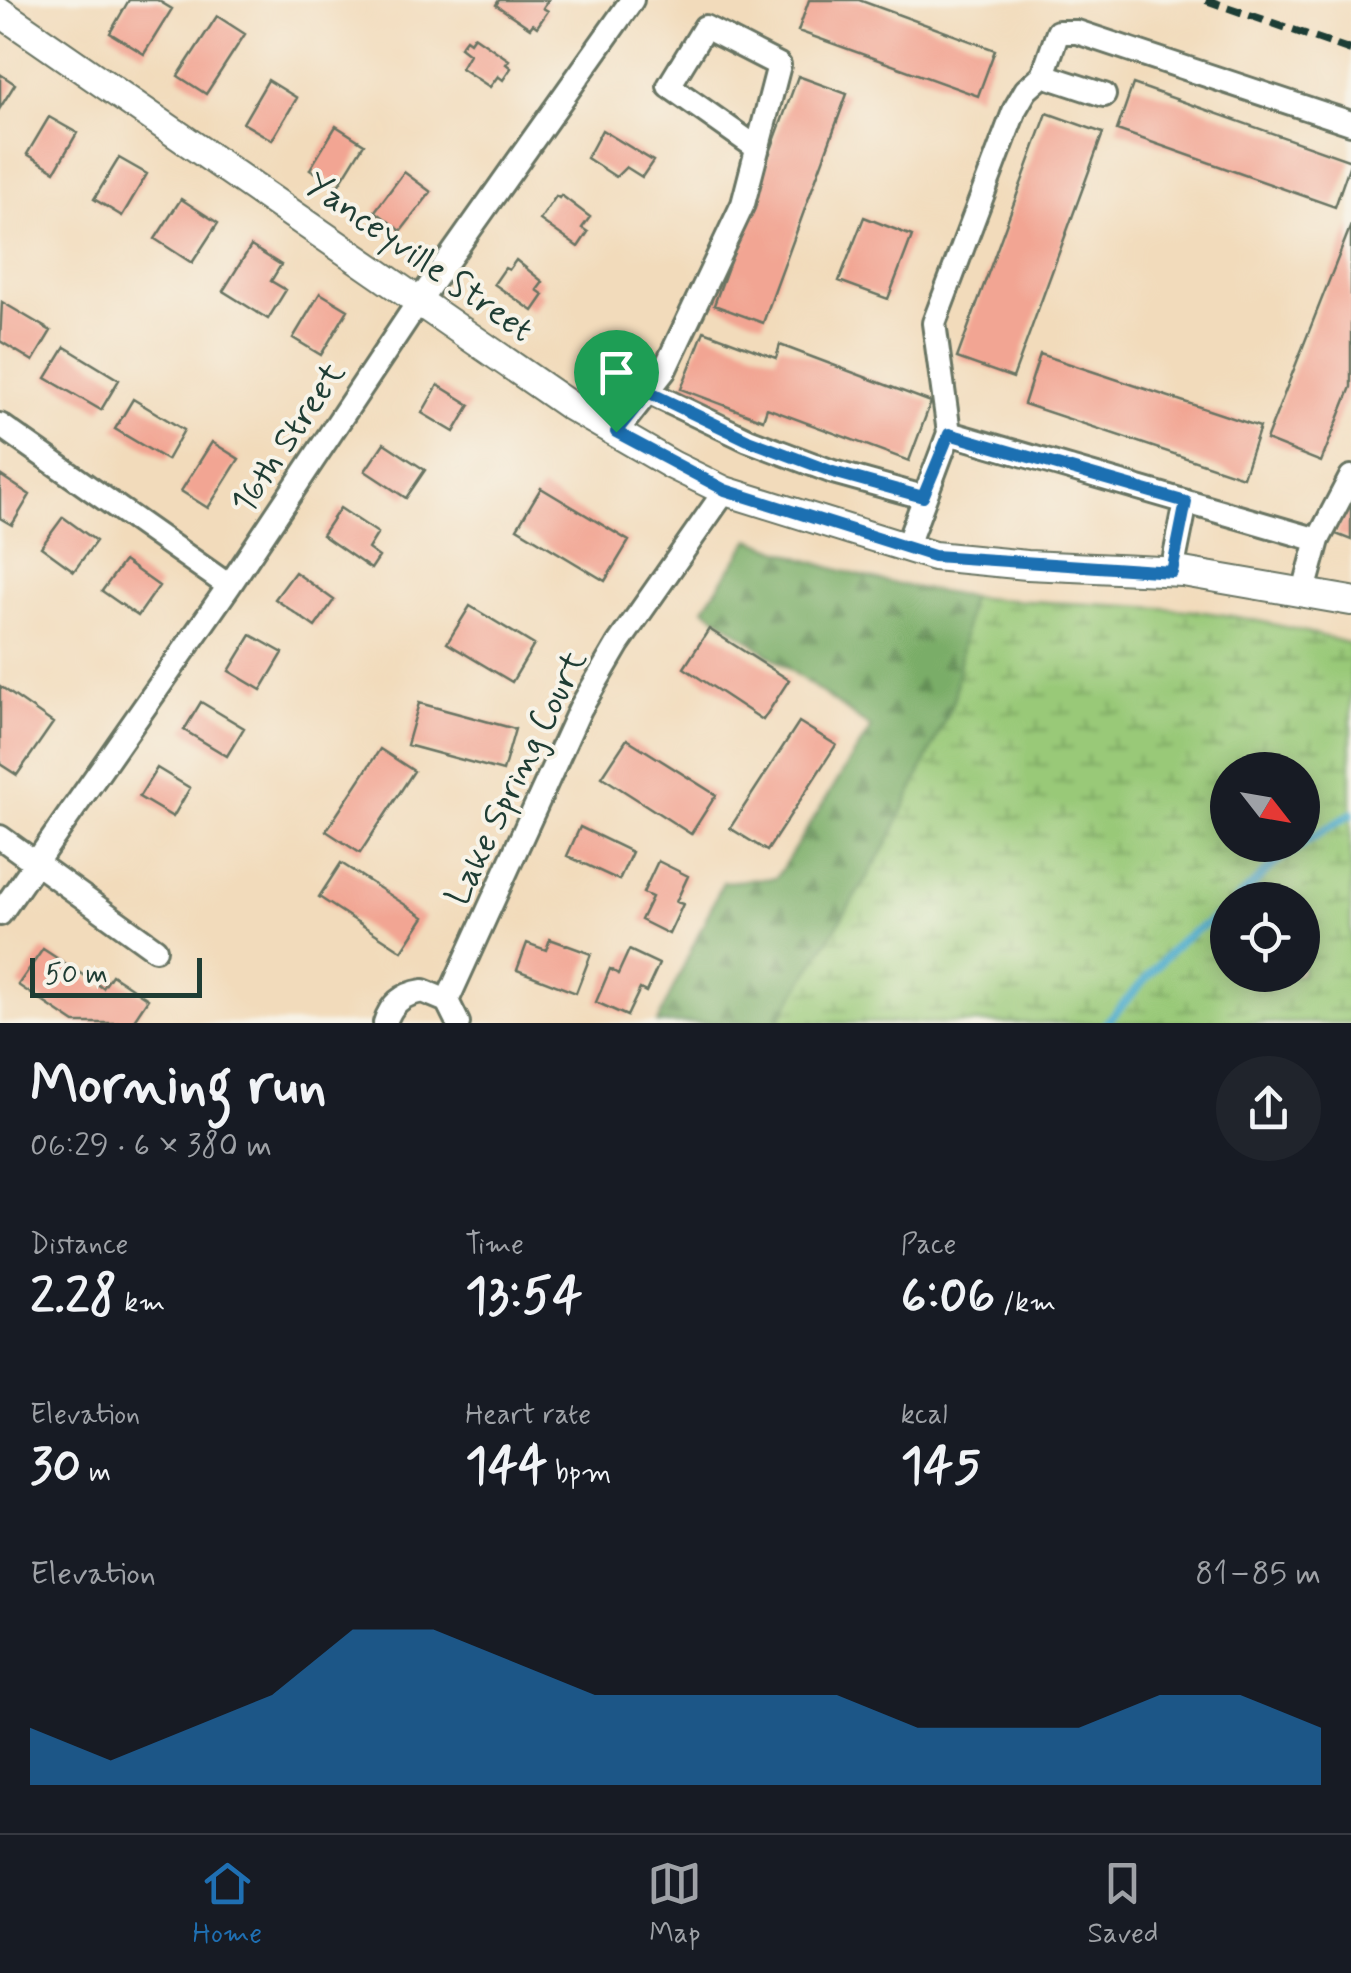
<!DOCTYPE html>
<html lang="en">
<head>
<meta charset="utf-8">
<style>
  :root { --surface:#171b24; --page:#20242c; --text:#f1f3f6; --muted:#9ea1a6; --line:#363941; --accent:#1f6fb2 }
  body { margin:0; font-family:Mynerve,sans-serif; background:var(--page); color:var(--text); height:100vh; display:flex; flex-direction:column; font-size:38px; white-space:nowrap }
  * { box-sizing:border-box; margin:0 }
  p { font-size:32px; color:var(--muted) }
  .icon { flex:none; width:55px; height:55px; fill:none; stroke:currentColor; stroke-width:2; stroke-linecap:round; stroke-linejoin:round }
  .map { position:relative; height:1023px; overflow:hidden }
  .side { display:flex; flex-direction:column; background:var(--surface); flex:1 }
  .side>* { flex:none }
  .needle { width:65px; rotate:121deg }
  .buttons { position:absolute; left:1210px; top:752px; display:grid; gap:20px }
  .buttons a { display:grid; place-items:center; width:110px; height:110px; border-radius:50%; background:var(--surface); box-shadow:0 5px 25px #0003; font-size:50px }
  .scale { position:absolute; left:30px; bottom:25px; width:172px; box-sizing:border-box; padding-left:10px; border:5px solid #1f3d34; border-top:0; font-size:28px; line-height:35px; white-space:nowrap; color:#1f3d34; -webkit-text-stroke:8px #f7f3e8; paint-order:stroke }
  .pin { position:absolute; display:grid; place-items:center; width:85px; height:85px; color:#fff; margin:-102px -42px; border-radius:50% 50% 50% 0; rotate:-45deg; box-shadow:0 0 10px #0007 }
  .pin .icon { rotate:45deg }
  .round { display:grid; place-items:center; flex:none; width:105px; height:105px; border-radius:52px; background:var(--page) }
  .headline { display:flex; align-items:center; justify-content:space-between; height:170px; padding:0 30px }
  h1 { font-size:55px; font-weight:800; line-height:75px }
  .stats { display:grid; grid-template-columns:repeat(3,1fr); gap:15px; height:170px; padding:10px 30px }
  .stats div { display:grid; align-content:center }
  .stats b { font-size:50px; font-weight:800 }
  .stats small { font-size:28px; font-weight:400 }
  .stats p { font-size:28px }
  .chart { height:280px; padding:20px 30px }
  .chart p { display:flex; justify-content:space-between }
  .chart svg { width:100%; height:180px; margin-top:10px; fill:var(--accent); opacity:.7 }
  .tab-bar { display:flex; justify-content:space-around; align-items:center; height:140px; border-top:2px solid var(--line); background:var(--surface); font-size:28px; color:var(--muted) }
  .tab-bar a { display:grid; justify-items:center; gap:5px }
  .tab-bar .active { color:var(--accent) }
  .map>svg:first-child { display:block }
  .forest { fill:url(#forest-firs); stroke:#4c754e; stroke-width:2.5 }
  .wetland { fill:url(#wetland-marsh); stroke:#5c8356; stroke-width:2.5; fill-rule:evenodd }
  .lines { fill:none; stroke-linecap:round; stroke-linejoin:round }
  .stream { stroke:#4fadce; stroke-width:8 }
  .building { fill:#f2a593 }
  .minor-casing { stroke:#697463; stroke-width:28 }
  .major-casing { stroke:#697463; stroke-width:32 }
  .minor { stroke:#fff; stroke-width:22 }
  .major { stroke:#fff; stroke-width:28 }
  .rail { stroke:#1f3d34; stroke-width:8; stroke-dasharray:15 8; stroke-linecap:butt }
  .route-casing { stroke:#fff; stroke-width:20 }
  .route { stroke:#1f6fb2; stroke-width:12 }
  .labels { text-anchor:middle; stroke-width:8; stroke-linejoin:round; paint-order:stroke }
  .street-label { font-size:35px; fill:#1f3d34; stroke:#f7f3e8 }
</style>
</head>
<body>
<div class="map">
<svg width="1351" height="1023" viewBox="0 0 1351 1023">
  <defs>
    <pattern id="forest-firs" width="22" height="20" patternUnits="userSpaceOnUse" patternTransform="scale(2.5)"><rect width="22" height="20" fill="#7aad68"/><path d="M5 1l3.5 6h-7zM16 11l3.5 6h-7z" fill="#638e56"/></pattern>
    <pattern id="wetland-marsh" width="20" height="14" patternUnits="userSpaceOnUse" patternTransform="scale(2.5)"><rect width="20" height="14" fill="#99c978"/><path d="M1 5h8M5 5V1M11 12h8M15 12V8" fill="none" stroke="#7ca463"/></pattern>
  </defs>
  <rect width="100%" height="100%" fill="#f7f3e8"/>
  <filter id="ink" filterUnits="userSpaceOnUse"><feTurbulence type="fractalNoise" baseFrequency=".01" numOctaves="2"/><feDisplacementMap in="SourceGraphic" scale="20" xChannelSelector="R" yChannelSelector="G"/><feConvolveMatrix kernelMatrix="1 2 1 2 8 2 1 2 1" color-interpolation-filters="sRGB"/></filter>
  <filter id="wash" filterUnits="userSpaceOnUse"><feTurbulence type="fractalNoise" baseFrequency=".0048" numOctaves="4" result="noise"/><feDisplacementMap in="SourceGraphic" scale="40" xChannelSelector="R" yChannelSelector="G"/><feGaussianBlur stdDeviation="2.25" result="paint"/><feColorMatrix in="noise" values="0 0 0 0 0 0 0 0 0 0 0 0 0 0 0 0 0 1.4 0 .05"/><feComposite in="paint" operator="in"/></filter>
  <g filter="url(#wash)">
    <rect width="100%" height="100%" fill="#f2dbbb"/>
    <!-- forest -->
    <path class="forest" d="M750,539C827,571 888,584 970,597L954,700L887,845L777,1023H657L723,882L776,878L871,728L704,608Z"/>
    <!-- wetland -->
    <path class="wetland" d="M970,597C1042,604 1114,603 1185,610C1241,615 1297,629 1351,644V1023H777L887,845L954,700ZM1228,770H1302V845H1228ZM1228,900H1302V975H1228Z"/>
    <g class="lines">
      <!-- stream -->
      <path class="stream" d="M1302,844L1351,814
        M1237,900L1281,858L1302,845
        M1106,1023L1180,941L1228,909"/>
    </g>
    <g id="blocks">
      <!-- building -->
      <path class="building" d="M129,0H157L172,9L144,54L110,33Z
        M499,0H548L543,8L548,11L537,27L533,24L530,28L496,5Z
        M809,0H859L995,50L978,96L798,31Z
        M217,16L245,34L206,94L178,76Z
        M474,36L509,60L506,64L511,68L503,80L498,76L490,87L461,68L469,54L460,47L466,39L470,42Z
        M0,74L15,84L0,108Z
        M798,76L847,94L763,323L714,305Z
        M268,80L297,98L272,140L243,123Z
        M1133,84L1351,161L1335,207L1117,130Z
        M1047,113L1103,133L1013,378L957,358Z
        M49,117L77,133L55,171L27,154Z
        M336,126L364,144L338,186L310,169Z
        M602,130L653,161L642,177L626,167L616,177L587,158Z
        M119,158L147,174L122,216L94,199Z
        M404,172L431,192L401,231L375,211Z
        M561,195L590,217L582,228L588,232L578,247L540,220L556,196L559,198Z
        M181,199L218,223L192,263L155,239Z
        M864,217L912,236L888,299L839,281Z
        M1351,225V387L1321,462L1266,440Z
        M251,246L281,265L271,281L286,290L268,319L223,291Z
        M516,260L543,282L537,290L544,295L533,311L494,284L505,268L509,270Z
        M320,293L348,310L321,355L293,338Z
        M2,302L51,331L33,361L0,341Z
        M704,331L776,358L780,345L931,402L909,461L767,408L763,420L681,389Z
        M65,347L119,380L101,410L46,378Z
        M1040,354L1260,427L1243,477L1024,404Z
        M438,385L470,405L454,432L422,413Z
        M133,399L184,430L167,460L115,429Z
        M212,442L239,459L208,508L181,491Z
        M384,443L425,470L406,498L365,471Z
        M0,475L30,495L12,525L0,518Z
        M541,488L629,541L605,581L517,528Z
        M1351,496V540L1336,534Z
        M340,508L378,533L368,549L379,557L371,569L322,535Z
        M63,517L96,541L74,571L41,547Z
        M124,561L159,586L138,616L102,591Z
        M295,572L334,600L315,627L275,599Z
        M470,606L534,645L512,682L447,643Z
        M709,629L789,680L763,720L684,668Z
        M251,635L283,653L261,690L229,671Z
        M0,686L53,723L17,775L0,764Z
        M201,702L244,728L227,756L184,730Z
        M419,703L515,729L503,771L407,745Z
        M799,722L836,745L767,851L730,828Z
        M627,739L716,795L691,834L602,777Z
        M380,749L414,771L360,853L326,831Z
        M157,768L190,788L173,817L139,797Z
        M580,827L632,852L619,880L567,856Z
        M658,861L688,876L676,902L683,904L669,934L641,920L652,897L643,893Z
        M341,863L424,917L402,951L319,897Z
        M550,939L591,954L576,993L517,970L527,943L546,950Z
        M43,949L103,988L112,975L148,999L132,1023H75L18,985Z
        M629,950L659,964L646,992L640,989L627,1016L596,1002L610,969L618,974Z"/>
    </g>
  </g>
  <g filter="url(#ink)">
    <use href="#blocks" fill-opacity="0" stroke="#697463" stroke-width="2.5"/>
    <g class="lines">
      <defs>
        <path id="minor" d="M1043,75L1058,32H1077L1351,123
          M648,392L748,440L833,472L923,497
          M0,425L229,586
          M616,432L664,371L743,204L779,65L705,27L669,86L757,148
          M949,433L934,323L1015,109L1026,90L1043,75L1104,95
          M1318,540L1351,477
          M906,548L949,433L1318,540L1304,591
          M1172,571L1186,502
          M0,837L155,949
          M0,914L229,586L419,301L632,0
          M447,1001L580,709L618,644L725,491
          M385,1023C391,1003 403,994 423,991L447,1001L458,1023"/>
        <path id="major" d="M0,12L570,406L672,465L725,491L934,556L1027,565L1183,572L1351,601"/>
      </defs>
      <!-- minor casing -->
      <use href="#minor" class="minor-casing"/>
      <!-- major casing -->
      <use href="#major" class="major-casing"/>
      <!-- minor -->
      <use href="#minor" class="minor"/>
      <!-- major -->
      <use href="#major" class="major"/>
      <!-- rail -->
      <path class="rail" d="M1206,0L1351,50"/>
    </g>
  </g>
  <g class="lines" filter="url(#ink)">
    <defs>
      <path id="route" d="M648,392L748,440L833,472L923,497L949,434L1186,502L1172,572L934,556L725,490L616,432Z"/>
    </defs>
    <!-- route casing -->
    <use href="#route" class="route-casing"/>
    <!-- route -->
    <use href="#route" class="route"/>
  </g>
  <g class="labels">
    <!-- street labels -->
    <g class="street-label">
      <text transform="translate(420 256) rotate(35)" y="12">Yanceyville Street</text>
      <text transform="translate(287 437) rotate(-56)" y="12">16th Street</text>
      <text transform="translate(515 777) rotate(-64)" y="12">Lake Spring Court</text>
    </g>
  </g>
</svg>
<div class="buttons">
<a><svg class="needle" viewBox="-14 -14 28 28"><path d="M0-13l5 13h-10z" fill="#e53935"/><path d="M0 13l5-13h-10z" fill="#9ea1a6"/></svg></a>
<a><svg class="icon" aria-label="locate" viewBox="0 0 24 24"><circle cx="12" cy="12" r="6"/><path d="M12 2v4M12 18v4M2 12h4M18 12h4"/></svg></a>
</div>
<div class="scale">50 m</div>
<div class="pin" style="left:616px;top:432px;background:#1e9e55"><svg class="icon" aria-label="arrive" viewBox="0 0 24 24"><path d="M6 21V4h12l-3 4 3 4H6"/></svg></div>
</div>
<section class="side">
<div class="headline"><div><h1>Morning run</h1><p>06:29 · 6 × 380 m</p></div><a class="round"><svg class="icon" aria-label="share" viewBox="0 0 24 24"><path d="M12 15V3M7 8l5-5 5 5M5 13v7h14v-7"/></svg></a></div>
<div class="stats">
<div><p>Distance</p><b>2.28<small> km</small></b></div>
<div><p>Time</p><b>13:54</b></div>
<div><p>Pace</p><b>6:06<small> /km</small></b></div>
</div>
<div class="stats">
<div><p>Elevation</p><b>30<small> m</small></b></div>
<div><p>Heart rate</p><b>144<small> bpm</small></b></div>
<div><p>kcal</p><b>145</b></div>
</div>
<div class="chart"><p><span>Elevation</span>81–85 m</p>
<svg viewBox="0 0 160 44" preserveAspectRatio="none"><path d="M0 44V30L10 38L20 30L30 22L40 6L50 6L60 14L70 22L80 22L90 22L100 22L110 30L120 30L130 30L140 22L150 22L160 30V44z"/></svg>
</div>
</section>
<nav class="tab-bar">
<a class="active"><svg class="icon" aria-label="home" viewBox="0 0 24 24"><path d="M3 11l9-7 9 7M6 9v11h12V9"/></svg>Home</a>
<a><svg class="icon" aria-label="map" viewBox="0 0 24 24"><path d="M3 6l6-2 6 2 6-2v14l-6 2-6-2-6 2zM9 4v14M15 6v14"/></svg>Map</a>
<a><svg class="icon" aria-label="saved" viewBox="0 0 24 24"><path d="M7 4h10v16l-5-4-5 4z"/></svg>Saved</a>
</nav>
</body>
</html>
